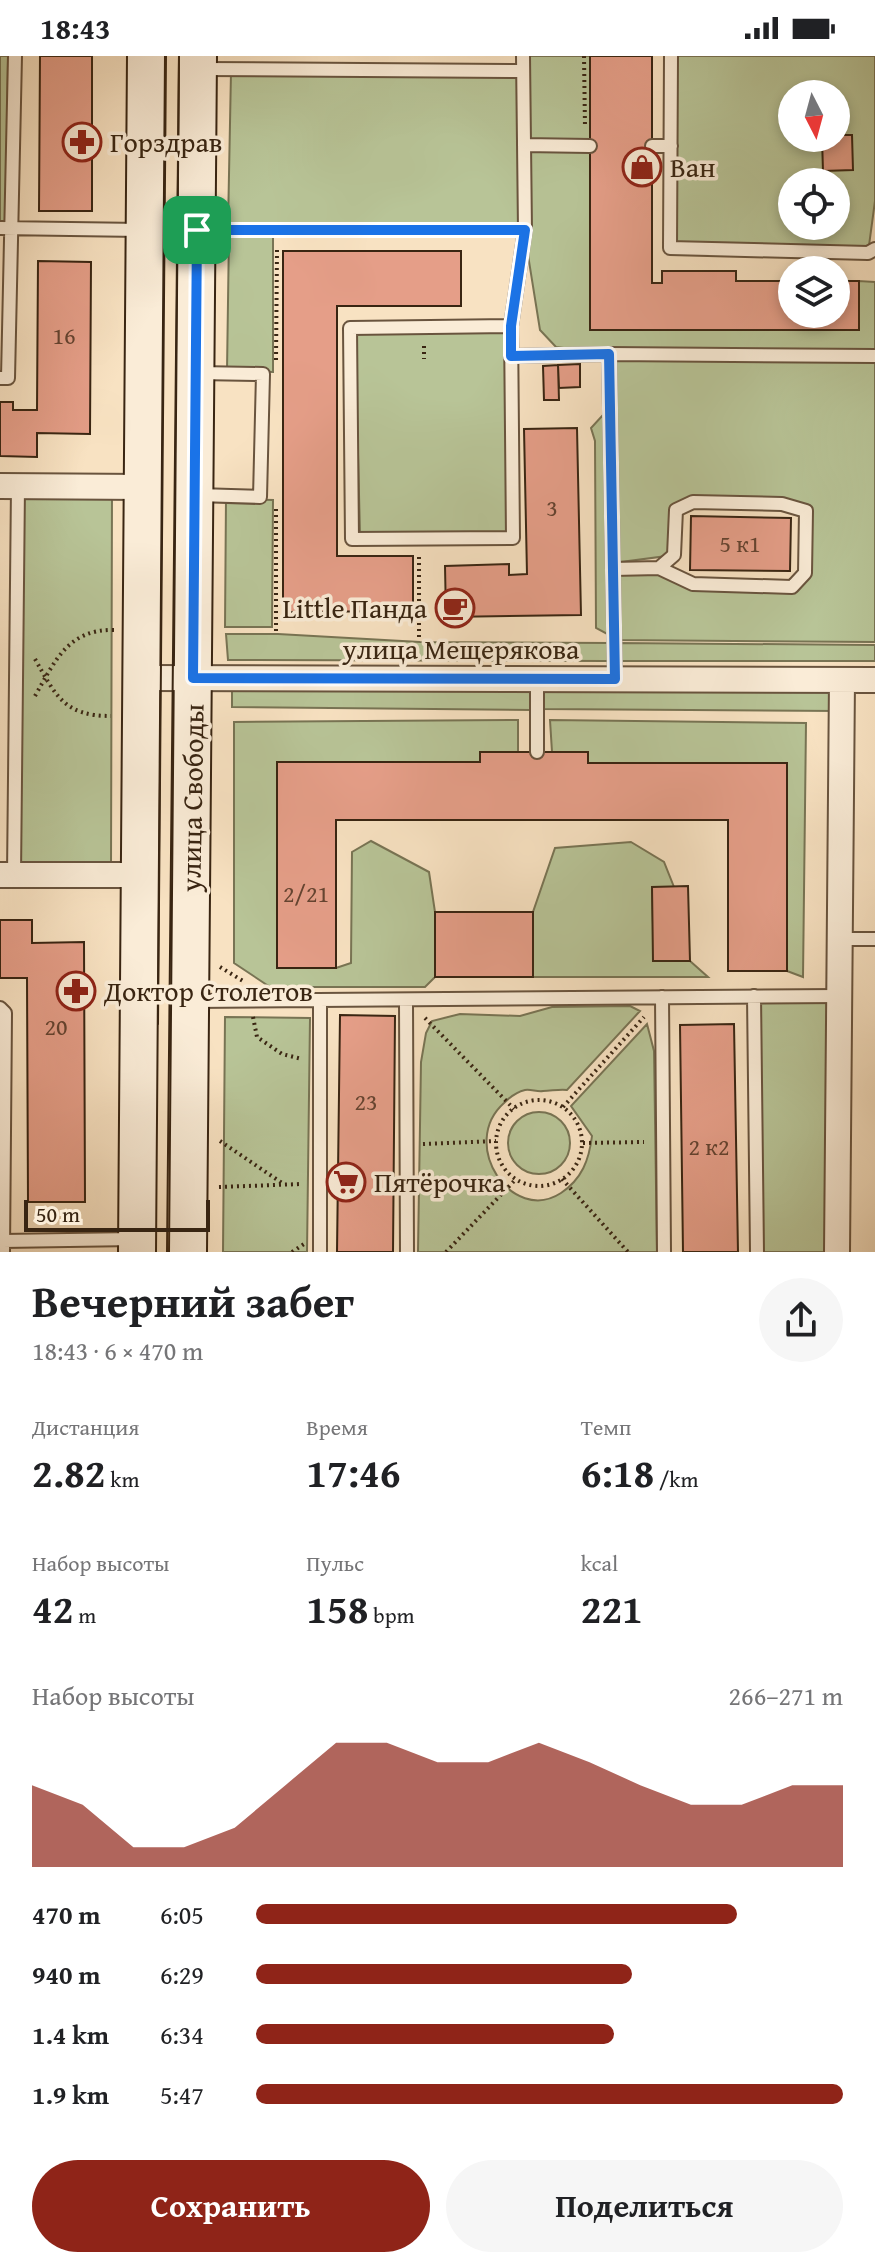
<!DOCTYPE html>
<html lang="ru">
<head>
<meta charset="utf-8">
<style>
  :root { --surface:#fff; --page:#f6f6f6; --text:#202124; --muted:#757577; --accent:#8f2418 }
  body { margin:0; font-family:"Gentium Book Plus",serif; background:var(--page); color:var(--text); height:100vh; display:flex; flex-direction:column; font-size:30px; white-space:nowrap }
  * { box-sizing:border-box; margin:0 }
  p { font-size:26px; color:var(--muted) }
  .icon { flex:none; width:44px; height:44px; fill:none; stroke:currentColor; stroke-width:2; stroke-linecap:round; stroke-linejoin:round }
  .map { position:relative; height:1196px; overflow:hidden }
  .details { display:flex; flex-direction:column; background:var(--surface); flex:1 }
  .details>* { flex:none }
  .needle { width:52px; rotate:174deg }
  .fabs { position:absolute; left:778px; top:24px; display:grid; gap:16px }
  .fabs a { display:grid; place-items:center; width:72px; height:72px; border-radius:50%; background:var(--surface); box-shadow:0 4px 12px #0003; font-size:40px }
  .scale { position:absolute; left:24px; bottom:20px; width:186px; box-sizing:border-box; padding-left:8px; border:4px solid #392512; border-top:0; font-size:22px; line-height:28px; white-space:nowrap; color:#392512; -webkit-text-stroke:6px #faecd7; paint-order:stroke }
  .pin { position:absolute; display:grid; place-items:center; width:68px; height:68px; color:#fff; margin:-34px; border-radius:16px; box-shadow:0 4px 12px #0006 }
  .round { display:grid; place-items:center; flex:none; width:84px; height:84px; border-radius:42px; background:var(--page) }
  .overview { display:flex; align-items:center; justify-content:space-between; height:136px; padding:0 32px }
  h1 { font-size:44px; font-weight:600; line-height:60px }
  .stats { display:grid; grid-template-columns:repeat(3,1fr); gap:12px; height:136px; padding:8px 32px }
  .stats div { display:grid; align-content:center }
  .stats b { font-size:40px; font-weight:600 }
  .stats small { font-size:22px; font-weight:400 }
  .stats p { font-size:22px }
  .chart { height:224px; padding:16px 32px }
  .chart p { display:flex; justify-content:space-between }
  .chart svg { width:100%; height:144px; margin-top:8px; fill:var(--accent); opacity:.7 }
  .primary-button { display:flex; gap:16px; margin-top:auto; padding:16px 32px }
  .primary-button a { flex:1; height:92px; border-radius:48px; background:var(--accent); color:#fff; font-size:32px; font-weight:600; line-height:92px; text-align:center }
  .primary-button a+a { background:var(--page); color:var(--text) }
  ul { padding:0 32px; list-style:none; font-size:26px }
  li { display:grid; grid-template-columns:128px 96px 1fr; align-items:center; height:60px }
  li i { height:20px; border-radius:10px; background:var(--accent) }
  .status { display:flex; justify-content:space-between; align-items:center; height:56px; padding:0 40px; background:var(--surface); direction:ltr }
  .status svg { height:22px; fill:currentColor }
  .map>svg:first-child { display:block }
  .green { fill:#b8c497; stroke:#787454; stroke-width:2; fill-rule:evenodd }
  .building { fill:#e59e88; stroke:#392512; stroke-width:2 }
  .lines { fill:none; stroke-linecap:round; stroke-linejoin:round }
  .lane-casing { stroke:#69543e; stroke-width:16 }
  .street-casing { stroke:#69543e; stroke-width:28 }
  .secondary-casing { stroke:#392512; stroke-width:40 }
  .path { stroke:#392512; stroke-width:4; stroke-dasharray:2 4; stroke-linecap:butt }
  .lane { stroke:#faecd7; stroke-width:12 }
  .street { stroke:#faecd7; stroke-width:24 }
  .secondary { stroke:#faecd7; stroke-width:36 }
  .tram { stroke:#392512; stroke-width:2 }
  .route-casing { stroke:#fff; stroke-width:16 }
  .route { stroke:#1a73e8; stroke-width:10 }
  .labels { text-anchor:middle; stroke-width:7; stroke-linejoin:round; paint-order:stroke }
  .number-label { font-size:24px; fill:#644330 }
  .poi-label { font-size:28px; fill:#392512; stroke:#faecd7; text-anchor:start }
  .street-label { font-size:28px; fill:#392512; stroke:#faecd7 }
</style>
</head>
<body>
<div class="status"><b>18:43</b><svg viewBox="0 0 49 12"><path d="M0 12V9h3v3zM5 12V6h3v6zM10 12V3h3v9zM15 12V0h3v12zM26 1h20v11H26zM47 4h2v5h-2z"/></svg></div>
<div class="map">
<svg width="875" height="1196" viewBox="0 0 875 1196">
  <rect width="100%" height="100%" fill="#f8e2c2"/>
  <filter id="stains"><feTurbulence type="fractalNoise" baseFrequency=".0025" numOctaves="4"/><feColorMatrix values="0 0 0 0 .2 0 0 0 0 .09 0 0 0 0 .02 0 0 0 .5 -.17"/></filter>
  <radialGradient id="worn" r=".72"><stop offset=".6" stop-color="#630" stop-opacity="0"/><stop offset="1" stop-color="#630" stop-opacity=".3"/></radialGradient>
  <!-- green -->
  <path class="green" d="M0,0H8L6,167H0Z
    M523,0H590V274H859V225L875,226V586L615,584L613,513L659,512L693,528L792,531L805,517L806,455L693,446L676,454L674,499L613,507L609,298L556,291L540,274L524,174L228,170L231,16L523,15Z
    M671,0H875V145L868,197L670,192ZM792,38H836V82H792ZM792,126H836V170H792Z
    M229,177H273V316L227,315Z
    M506,276L507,477L360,478L355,278Z
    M602,360L607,366L611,580L596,572L595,385L591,372Z
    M24,436H112L111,813H19Z
    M226,443L273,444L272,571H225Z
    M226,578H278L420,586L611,587L610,605L228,604Z
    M618,587L875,589V605H618Z
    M232,626L532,627L531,654L232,651Z
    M541,627H838V655L541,653Z
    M518,664V696H480V706H277V912H336L351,907L352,796L371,785L429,816L435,856V921L425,931H270L234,907V666Z
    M550,664L806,667L803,921L787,915V707H588V696H552Z
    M631,786L664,806L674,831L652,832L654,905H690L708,921H533V856L555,792Z
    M754,940H840L837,1196H757Z
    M630,950L640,955L567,1034C559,1033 551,1035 543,1035C537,1036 531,1033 525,1034C516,1036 510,1041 504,1047C458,1088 512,1169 561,1137C582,1123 589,1104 592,1080L571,1050L647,968L654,995L657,1196H418L421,1006L426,977L432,965L460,958L520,960L552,951Z
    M225,961L310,962L307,1196H223Z
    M508 1087a31 31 0 1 1 62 0a31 31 0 1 1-62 0Z"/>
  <!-- building -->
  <path class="building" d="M40,0H92V155H39Z
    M590,0H652V227H662V215H736V225H792V258H836V225H859V274H590Z
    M836,79H852L853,114L823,115L822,82H836Z
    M283,195H461V250H337V500H413V555L283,556Z
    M38,205L91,206L90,378L37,377V401L0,400V346H13V354H37Z
    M580,308V331L559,332L558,309Z
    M558,309L559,344H544L543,310Z
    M577,372L581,559L446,561L445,510L509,508V519L527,518L524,373Z
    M691,460L791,462L790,515L690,514Z
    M480,696H588V707H787V915H728V764H336V912H277V706H480Z
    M688,830L690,905H653L652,831Z
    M435,856H533V921H435Z
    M0,864H32V887L84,886L85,1146H28L27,922H0Z
    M340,959L395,960L393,1196H337Z
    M734,968L738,1196H683L680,969Z"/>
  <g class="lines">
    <defs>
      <path id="lane" d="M671,0L670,192L868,197L875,193
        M202,13L523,15
        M524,89L590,90
        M652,90H671
        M0,172L141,174
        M200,174H525
        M511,270L513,482L352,483L350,272Z
        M511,270L525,174L523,0
        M609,298L615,623
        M511,300L609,298L875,300
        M0,322H8L15,0
        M198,439L260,441L263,318L198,317
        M613,513L659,512L674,499L676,454L693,446L782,448L806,455L805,517L792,531L693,528L659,512
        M537,623V696
        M14,819L18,430
        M840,883H875
        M754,940L757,1196
        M662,941L664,1196
        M406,944L407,1196
        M193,945L840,940
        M0,952L5,957L3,1196
        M3,1185L134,1183
        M320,1196V944"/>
      <path id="street" d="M0,430L143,431
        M142,622L875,624
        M0,819H140
        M837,1196L842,624"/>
      <path id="secondary" d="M137,1196L146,0
        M188,1196L198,0"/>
    </defs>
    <!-- lane casing -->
    <use href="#lane" class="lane-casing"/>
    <!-- street casing -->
    <use href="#street" class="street-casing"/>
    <!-- secondary casing -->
    <use href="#secondary" class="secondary-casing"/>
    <!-- path -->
    <path class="path" d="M584,0L585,71
      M424,290V303
      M276,304L277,193
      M419,501V582
      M276,575V449
      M35,603C56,640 64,660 111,660
      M35,640C55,605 68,573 114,574
      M220,911L243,925
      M253,961L257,981L282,998L302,1003
      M425,962L514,1053
      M496 1087a43 43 0 1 1 86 0a43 43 0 1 1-86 0Z
      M563,1051L644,961
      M220,1085L282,1127
      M583,1087L644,1086
      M423,1088L496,1085
      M562,1123L628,1196
      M219,1131L302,1128
      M292,1196L304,1188
      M446,1196L516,1123"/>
    <!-- lane -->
    <use href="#lane" class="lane"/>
    <!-- street -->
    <use href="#street" class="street"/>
    <!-- secondary -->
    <use href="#secondary" class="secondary"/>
    <!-- tram -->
    <path class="tram" d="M158,968L166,0
      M167,1196L179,0"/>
  </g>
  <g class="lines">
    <defs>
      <path id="route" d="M197,174H525L511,270V300L609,298L615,623L193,622Z"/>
    </defs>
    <!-- route casing -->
    <use href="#route" class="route-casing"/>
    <!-- route -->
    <use href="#route" class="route"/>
  </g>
  <!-- icons -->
  <defs>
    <symbol id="pharmacy-ring" viewBox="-11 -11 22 22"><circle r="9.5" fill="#faecd7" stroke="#8f2418" stroke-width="1.5"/><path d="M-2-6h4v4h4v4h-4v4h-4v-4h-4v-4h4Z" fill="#8f2418"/></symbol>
    <symbol id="shop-ring" viewBox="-11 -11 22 22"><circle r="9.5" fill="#faecd7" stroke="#8f2418" stroke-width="1.5"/><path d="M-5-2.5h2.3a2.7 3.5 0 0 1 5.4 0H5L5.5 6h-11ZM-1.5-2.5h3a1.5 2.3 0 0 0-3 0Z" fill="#8f2418"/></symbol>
    <symbol id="cafe-ring" viewBox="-11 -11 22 22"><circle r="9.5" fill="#faecd7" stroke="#8f2418" stroke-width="1.5"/><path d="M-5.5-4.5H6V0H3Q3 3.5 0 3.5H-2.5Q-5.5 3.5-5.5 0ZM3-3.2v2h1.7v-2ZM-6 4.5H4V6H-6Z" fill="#8f2418"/></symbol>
    <symbol id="supermarket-ring" viewBox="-11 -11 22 22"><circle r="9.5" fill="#faecd7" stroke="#8f2418" stroke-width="1.5"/><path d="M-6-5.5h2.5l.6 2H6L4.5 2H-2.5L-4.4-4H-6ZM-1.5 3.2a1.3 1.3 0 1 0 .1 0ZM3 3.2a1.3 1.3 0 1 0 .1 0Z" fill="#8f2418"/></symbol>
  </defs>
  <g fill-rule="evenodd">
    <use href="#pharmacy-ring" x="60" y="64" width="44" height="44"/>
    <use href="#shop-ring" x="620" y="89" width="44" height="44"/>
    <use href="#cafe-ring" x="433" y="530" width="44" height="44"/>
    <use href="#pharmacy-ring" x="54" y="913" width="44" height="44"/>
    <use href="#supermarket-ring" x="324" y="1104" width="44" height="44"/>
  </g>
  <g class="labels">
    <!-- number labels -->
    <g class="number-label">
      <text x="64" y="288">16</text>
      <text x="552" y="460">3</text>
      <text x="740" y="496">5 к1</text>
      <text x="306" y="846">2/21</text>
      <text x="56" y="979">20</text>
      <text x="366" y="1054">23</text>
      <text x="709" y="1099">2 к2</text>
    </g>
    <!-- poi labels -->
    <g class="poi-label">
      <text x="110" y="96">Горздрав</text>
      <text x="670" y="121">Ван</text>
      <text x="427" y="562" text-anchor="end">Little Панда</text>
      <text x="104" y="945">Доктор Столетов</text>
      <text x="374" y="1136">Пятёрочка</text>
    </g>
    <!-- street labels -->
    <g class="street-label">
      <text x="461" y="603">улица Мещерякова</text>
      <text transform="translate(192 742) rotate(-89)" y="10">улица Свободы</text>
    </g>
  </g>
  <rect width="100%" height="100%" filter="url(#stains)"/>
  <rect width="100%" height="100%" fill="url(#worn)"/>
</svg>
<div class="fabs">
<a><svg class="needle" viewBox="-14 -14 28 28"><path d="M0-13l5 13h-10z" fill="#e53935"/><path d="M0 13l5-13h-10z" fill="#757577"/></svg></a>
<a><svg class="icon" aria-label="locate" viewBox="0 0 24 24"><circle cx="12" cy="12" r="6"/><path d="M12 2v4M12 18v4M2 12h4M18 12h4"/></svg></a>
<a><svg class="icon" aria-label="layers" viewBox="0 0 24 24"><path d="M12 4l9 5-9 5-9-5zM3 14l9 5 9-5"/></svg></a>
</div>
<div class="scale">50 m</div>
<div class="pin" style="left:197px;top:174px;background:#1e9e55"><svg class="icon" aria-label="arrive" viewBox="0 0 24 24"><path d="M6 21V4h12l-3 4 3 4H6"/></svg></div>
</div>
<section class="details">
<div class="overview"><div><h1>Вечерний забег</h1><p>18:43 · 6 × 470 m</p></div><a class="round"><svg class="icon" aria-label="share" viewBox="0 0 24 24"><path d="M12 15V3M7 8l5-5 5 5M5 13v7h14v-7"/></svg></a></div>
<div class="stats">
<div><p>Дистанция</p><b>2.82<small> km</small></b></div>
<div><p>Время</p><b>17:46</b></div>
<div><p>Темп</p><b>6:18<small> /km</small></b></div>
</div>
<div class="stats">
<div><p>Набор высоты</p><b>42<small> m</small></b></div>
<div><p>Пульс</p><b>158<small> bpm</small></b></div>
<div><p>kcal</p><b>221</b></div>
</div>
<div class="chart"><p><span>Набор высоты</span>266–271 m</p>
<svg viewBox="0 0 160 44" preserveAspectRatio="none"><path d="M0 44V19L10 25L20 38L30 38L40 32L50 19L60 6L70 6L80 12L90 12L100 6L110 12L120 19L130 25L140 25L150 19L160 19V44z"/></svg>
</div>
<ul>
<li><b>470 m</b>6:05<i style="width:82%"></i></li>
<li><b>940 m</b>6:29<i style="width:64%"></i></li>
<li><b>1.4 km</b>6:34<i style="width:61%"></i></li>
<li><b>1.9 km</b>5:47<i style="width:100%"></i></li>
</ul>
<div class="primary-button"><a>Сохранить</a><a>Поделиться</a></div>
</section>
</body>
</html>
